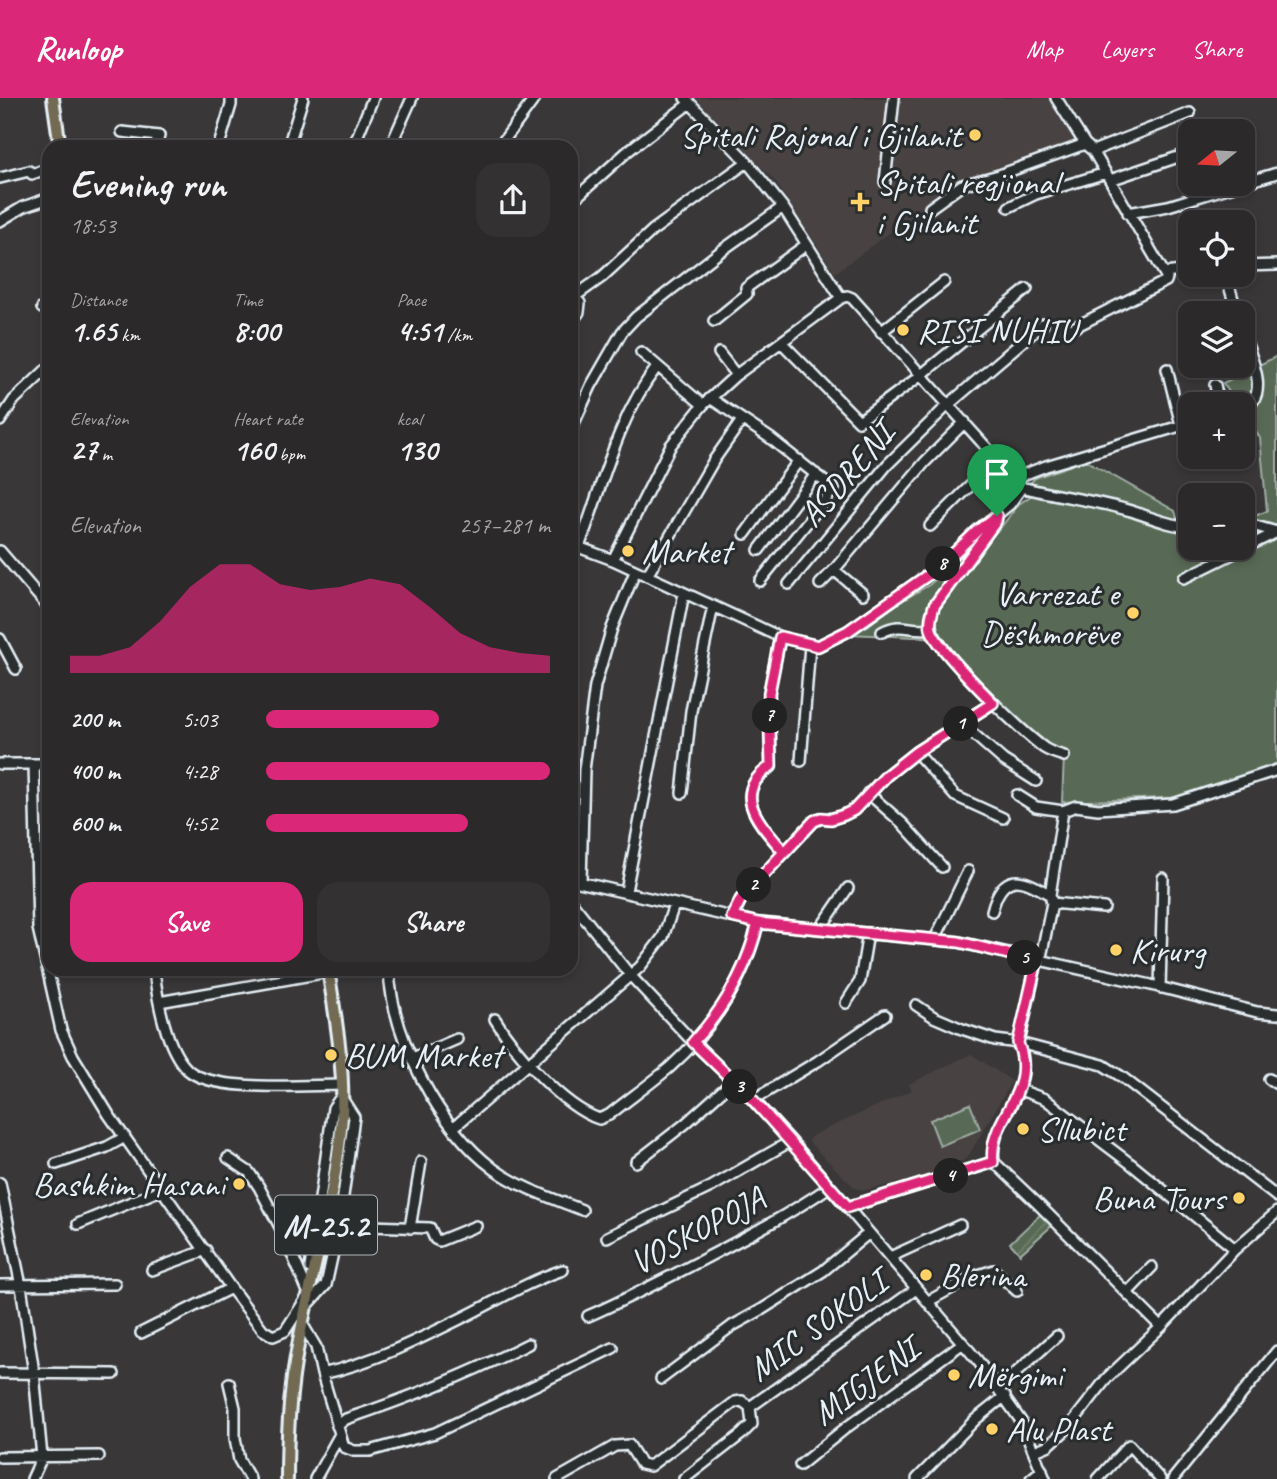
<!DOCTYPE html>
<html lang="en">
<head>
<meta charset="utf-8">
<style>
  :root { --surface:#2b292a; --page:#333132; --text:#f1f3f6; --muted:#a6a6a8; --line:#474547; --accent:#db2777 }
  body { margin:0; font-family:Caveat,sans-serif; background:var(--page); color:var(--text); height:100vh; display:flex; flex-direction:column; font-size:26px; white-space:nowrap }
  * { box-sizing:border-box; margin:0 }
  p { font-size:23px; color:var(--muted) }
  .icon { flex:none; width:38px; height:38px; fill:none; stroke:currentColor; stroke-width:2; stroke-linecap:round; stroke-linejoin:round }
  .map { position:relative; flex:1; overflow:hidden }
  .drawer { position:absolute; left:42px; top:42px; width:536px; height:836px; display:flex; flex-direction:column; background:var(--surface); border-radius:21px; box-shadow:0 4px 10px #0003,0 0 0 2px var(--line) }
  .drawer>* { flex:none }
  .needle { width:46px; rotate:252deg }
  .fabs { position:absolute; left:1178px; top:21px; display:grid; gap:14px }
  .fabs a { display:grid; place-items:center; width:77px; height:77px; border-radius:14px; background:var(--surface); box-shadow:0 4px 10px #0003,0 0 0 2px var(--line); font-size:35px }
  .pin { position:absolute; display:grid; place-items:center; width:60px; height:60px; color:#fff; margin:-72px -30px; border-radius:50% 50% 50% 0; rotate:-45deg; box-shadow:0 0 7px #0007 }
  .pin .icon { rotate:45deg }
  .km { position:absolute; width:35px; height:35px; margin:-18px; border-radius:50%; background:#222; color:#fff; font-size:19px; line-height:35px; text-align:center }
  .round { display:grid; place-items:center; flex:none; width:74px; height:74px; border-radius:21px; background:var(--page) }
  .headline { display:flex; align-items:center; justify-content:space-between; height:119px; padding:0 28px }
  h1 { font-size:38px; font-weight:800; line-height:52px }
  .figures { display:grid; grid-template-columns:repeat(3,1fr); gap:10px; height:119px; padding:7px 28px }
  .figures div { display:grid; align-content:center }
  .figures b { font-size:30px; font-weight:800 }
  .figures small { font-size:19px; font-weight:400 }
  .figures p { font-size:19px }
  .chart { height:196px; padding:14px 28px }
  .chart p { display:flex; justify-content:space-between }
  .chart svg { width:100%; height:126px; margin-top:7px; fill:var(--accent); opacity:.7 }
  .cta { display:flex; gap:14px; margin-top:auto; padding:14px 28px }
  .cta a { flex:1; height:80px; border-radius:21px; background:var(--accent); color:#fff; font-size:28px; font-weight:800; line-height:80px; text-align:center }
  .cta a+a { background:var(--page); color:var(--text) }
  ul { padding:0 28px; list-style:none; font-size:23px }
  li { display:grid; grid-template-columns:112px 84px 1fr; align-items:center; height:52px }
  li i { height:18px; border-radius:9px; background:var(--accent) }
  header { display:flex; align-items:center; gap:42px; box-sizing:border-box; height:98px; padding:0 35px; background:var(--accent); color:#fff }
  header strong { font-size:33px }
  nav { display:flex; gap:38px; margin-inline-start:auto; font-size:24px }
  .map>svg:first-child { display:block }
  .built { fill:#4a4343 }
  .green { fill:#596a54; stroke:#a0aea6; stroke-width:2 }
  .garden { fill:url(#garden-furrows); stroke:#a0aea6; stroke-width:2 }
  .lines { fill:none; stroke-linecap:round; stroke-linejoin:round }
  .minor-casing { stroke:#e8f1f8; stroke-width:14 }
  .major-casing { stroke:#e8f1f8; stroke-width:16 }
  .minor { stroke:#2a2d2e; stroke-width:9 }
  .major { stroke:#726b52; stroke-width:10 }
  .route-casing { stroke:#fff; stroke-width:14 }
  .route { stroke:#db2777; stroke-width:9 }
  .poi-dot { fill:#ffd166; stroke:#2a2d2e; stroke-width:2.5 }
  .labels { text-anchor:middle; stroke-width:6; stroke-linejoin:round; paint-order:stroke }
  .shield { fill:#2a2d2e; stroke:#afb6bb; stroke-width:2 }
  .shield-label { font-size:33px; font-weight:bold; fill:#e8f1f8 }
  .poi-label { font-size:35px; fill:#e8f1f8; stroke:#2a2d2e; text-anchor:start }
  .street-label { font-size:35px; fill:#e8f1f8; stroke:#2a2d2e }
</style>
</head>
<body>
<header>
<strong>Runloop</strong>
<nav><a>Map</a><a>Layers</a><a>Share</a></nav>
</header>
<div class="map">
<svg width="1277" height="1381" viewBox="0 0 1277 1381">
  <defs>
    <pattern id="garden-furrows" width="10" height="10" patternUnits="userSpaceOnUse" patternTransform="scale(1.75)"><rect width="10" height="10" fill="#596a54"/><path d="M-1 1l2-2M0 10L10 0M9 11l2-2" fill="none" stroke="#71806d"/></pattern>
  </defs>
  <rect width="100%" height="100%" fill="#393738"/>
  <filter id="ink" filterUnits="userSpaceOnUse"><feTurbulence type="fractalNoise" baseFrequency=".0143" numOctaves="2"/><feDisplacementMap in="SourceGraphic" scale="14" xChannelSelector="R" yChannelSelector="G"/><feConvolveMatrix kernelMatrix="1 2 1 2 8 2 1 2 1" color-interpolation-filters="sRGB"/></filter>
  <g filter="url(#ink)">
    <!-- built -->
    <path class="built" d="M696,0H1050L1078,45L997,75L958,84L835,175L775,83Z
      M971,956L1012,983L969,1057L964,1062L923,1079L865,1092L855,1090L810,1045L809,1041L813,1037L912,992L909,986Z"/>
    <!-- green -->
    <path class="green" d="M1277,258V669L1190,699L1062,704L1064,658L1034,640L938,540L847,536L869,527L895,507L929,487L950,469L959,455L983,432L998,433L1019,406L1032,397L1035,390L1029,386L1035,380L1085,362L1175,413L1181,434L1190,436V450H1242L1243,423L1267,413L1260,340L1243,314L1242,306H1237L1223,285Z
      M970,1006L980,1031L940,1048L930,1022Z"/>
    <!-- garden -->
    <path class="garden" d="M1043,1114L1055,1125L1020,1156L1010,1145Z"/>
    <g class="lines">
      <defs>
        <path id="minor" d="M1056,0L1085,46L1093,53L1167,180L1166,183L1071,231
          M122,34L159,38L156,49
          M220,44L231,7V0
          M288,49L303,0
          M353,49L373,0
          M390,49L412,0
          M499,49L535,0
          M1093,53L1190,15
          M0,80L29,73L32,76L49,70
          M1110,82L1190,55
          M885,84L894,0
          M570,105L628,53L690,5
          M1009,109L1036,96L1106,75
          M930,110L962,87L999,77L1085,46
          M1128,115L1168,108L1277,75
          M0,123L23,109L49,100
          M1242,168L1277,167
          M1165,175L1190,172
          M1226,177L1237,215
          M574,199L602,179L653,132L747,64
          M42,210L49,207
          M714,223L747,196L746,190L806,147
          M570,226L579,214L580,205L571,196
          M1242,233C1249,254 1273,300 1242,310
          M881,234L944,184
          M781,244L859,323L920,278L1027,191
          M641,254L703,307
          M719,255L736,277
          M1167,271L1181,327
          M1215,287L1219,306
          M710,300L770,340L834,391L760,483
          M0,323L14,302L49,269
          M570,334L591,288L622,234L636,219L721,153L783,109
          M1015,380L1046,368L1190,325
          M1022,389C1058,399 1095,402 1131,413C1150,419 1170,428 1190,429
          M997,418L996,423L934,508C932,515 929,522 931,529C936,553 1022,634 1044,650C1050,654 1057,656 1064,658
          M1242,427H1252L1277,434
          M930,428L998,360
          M745,436L799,362
          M570,446L613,462L780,539L818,548L848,533L942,467L978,432L1010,406L1022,389L852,200L847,198L841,200L783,109L747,64L685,0
          M579,449C602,389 617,320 657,269
          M759,452L816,376
          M0,453L49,510
          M613,462L671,347L703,307L736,277L841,200
          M647,478L714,362L742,322
          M1184,480L1277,434
          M789,486L887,367L948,307L1043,226
          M820,486L834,472
          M863,496L834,472L925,364L965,324
          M882,534C903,523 910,534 931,530
          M780,539L769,595L771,669C728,696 762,728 784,754
          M0,541L16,571
          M962,626L1003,662L1036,683
          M916,654L955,698L1003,720
          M801,663L810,547
          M0,666H49
          M34,666L38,830L61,932L73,958L109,1017L231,1190L263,1232L273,1238L285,1233L309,1196L282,1133L259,1089L249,1074L228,1060
          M682,695L691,613L713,508
          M868,695L902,725L942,769
          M1017,697L1036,709L1063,713L1076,708L1098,711L1173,706L1277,672
          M570,782L758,825L959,844L1151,887L1257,914L1277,916
          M581,783L584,672L595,588L612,530L635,474
          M626,793L684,495
          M570,802L630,877L693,944L753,1002L791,1043L978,1263L1021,1323L1045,1381
          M1052,805L1104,810
          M992,813C1002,773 1021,779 1050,797
          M732,819L741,801L814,723L821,720L831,721L844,717L854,712L887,677L916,654L993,605
          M820,831L848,790
          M935,841L968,773
          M1040,864L1052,805L1050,797L1063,713
          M154,872C157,900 166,952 188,972C214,995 305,987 341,987
          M389,872C392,940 439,1030 494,1071C520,1090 552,1100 582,1112
          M1160,890L1163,780
          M159,904L328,874
          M846,905L860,883L868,835
          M916,907L934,919L962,931L995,942L1019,945L1103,967L1122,979L1277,1099
          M495,921C515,954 562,1008 599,1021L609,1017C629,1001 650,986 669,970C713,931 745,881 758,825
          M1019,945C1038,997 987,1020 994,1064L1039,1107L1161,1229
          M1019,945L1037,863
          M413,960L457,941
          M1269,981L1277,986
          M1020,992L1045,1001L1131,1066L1235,1151
          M753,1002L818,963L885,917
          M453,1030L640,869L663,839L674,807
          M636,1064L685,1026L733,983
          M56,1066L107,1049L125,1039
          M0,1085L21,1188L34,1275L42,1359L32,1381
          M848,1109L994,1064
          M78,1126L163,1091
          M339,1127L430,1130L435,1141L439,1143L476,1128
          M410,1130L421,1064
          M607,1139L711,1089L791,1043
          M890,1159L960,1127
          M152,1172L206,1152
          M0,1187L115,1186
          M1127,1195L1152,1169
          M927,1204L972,1179L994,1172L1017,1193
          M307,1208L326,1187L339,1127L354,1019L341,999L333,1010L310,1170
          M588,1218C627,1201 665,1181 704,1161C746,1139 790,1116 829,1089
          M303,1227L316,1249L322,1276C372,1265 420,1241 466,1218C498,1202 529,1183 563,1172
          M141,1235L231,1190
          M0,1275L114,1276
          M322,1276L344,1349L354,1353H370L435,1335L613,1250
          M661,1281L732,1228L761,1212L823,1173L869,1135
          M229,1285L235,1310V1340L239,1362L250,1381
          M999,1290L1057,1238
          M337,1328L346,1321C409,1300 469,1276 528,1246
          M1035,1353L1049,1347L1068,1330L1107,1280L1161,1229L1235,1151L1277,1114
          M0,1359L99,1358
          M800,1367L847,1329L963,1245
          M315,1381L339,1338
          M557,1381L615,1348L629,1347L641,1366L650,1368L735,1304L742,1303L750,1309
          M684,1381L742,1336L752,1326L750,1309L916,1191
          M917,1381L976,1321L1005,1298
          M1031,1381L1042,1372
          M1098,1381L1129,1347L1160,1381
          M1173,1381L1277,1253"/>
        <path id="major" d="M53,0L60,49
          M287,1381C287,1342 289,1303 295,1265C307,1189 331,1117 340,1041C347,985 337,926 328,872"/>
      </defs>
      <!-- minor casing -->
      <use href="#minor" class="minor-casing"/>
      <!-- major casing -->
      <use href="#major" class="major-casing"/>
      <!-- minor -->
      <use href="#minor" class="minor"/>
      <!-- major -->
      <use href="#major" class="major"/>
    </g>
  </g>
  <g class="lines" filter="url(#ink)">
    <defs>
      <path id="route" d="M997,418L996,423L934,508C932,516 929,523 931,531C935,547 979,590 993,605L916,654L887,677L854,712L844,717L831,721L821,720L814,723L741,801L732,819L758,825C747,871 726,909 693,944L753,1002L848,1109L993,1064C987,1020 1038,997 1018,945L1037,863L959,844L758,825L732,819L741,801L784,754C762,727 728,697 771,668L769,595L780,539L818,548L848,533L942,467L978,432L997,418"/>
    </defs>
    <!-- route casing -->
    <use href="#route" class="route-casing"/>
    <!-- route -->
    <use href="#route" class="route"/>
  </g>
  <!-- markers -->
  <g class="poi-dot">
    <circle cx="975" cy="37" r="7"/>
    <path d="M856.5 93.5h7v7h7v7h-7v7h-7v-7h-7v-7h7z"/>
    <circle cx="903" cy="232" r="7"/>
    <circle cx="628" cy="453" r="7"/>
    <circle cx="1133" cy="515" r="7"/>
    <circle cx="1116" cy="852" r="7"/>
    <circle cx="331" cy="957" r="7"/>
    <circle cx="1023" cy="1031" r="7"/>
    <circle cx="239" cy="1086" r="7"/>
    <circle cx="1239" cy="1100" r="7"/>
    <circle cx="926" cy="1177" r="7"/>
    <circle cx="954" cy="1277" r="7"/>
    <circle cx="992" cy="1331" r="7"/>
  </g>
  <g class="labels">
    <!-- shield labels -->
    <rect class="shield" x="275" y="1097.5" width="102" height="59" rx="5"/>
    <g class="shield-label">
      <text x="326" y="1139">M-25.2</text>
    </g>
    <!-- poi labels -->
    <g class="poi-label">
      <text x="961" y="49" text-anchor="end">Spitali Rajonal i Gjilanit</text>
      <text x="876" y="96">Spitali regjional<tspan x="876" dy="40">i Gjilanit</tspan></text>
      <text x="917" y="244">RISI NUHIU</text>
      <text x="642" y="465">Market</text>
      <text x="1119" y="507" text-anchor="end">Varrezat e<tspan x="1119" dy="40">Dëshmorëve</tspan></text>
      <text x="1130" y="864">Kirurg</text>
      <text x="345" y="969">BUM Market</text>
      <text x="1037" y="1043">Sllubict</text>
      <text x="225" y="1098" text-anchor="end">Bashkim Hasani</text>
      <text x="1225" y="1112" text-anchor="end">Buna Tours</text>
      <text x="940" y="1189">Blerina</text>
      <text x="968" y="1289">Mërgimi</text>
      <text x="1006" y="1343">Alu Plast</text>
    </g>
    <!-- street labels -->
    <g class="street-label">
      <text transform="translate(846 376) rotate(-49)" y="12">ASDRENI</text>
      <text transform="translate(697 1132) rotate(-28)" y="12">VOSKOPOJA</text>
      <text transform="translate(817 1227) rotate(-36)" y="12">MIC SOKOLI</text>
      <text transform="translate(865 1283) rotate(-36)" y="12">MIGJENI</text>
    </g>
  </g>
</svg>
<div class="fabs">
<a><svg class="needle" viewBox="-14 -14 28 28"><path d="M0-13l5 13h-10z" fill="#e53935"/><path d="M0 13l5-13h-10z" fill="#a6a6a8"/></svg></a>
<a><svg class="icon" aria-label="locate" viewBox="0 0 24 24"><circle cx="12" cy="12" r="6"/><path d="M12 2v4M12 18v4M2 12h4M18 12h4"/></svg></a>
<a><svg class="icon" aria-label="layers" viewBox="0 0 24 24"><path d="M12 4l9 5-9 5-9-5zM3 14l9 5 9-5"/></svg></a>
<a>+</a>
<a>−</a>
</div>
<div class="pin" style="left:997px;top:418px;background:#1e9e55"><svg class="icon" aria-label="arrive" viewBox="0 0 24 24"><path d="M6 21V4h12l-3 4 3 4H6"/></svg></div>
<b class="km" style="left:961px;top:626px">1</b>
<b class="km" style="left:754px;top:787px">2</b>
<b class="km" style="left:740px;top:989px">3</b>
<b class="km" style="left:951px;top:1078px">4</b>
<b class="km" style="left:1025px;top:860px">5</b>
<b class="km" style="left:770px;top:618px">7</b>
<b class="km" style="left:943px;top:466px">8</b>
<section class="drawer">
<div class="headline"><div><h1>Evening run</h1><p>18:53</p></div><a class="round"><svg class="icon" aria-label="share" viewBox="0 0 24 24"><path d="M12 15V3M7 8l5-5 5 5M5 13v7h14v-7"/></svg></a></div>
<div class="figures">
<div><p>Distance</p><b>1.65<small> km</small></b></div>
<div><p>Time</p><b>8:00</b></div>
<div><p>Pace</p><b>4:51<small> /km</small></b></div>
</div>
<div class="figures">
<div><p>Elevation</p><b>27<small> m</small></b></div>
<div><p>Heart rate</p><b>160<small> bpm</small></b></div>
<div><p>kcal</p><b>130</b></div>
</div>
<div class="chart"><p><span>Elevation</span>257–281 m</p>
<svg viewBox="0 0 160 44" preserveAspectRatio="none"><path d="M0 44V38L10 38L20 35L30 26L40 14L50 6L60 6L70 13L80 15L90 14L100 11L110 13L120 21L130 30L140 35L150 37L160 38V44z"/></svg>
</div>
<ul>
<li><b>200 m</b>5:03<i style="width:61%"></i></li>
<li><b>400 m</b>4:28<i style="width:100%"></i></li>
<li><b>600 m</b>4:52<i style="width:71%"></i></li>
</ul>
<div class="cta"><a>Save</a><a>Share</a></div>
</section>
</div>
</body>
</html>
